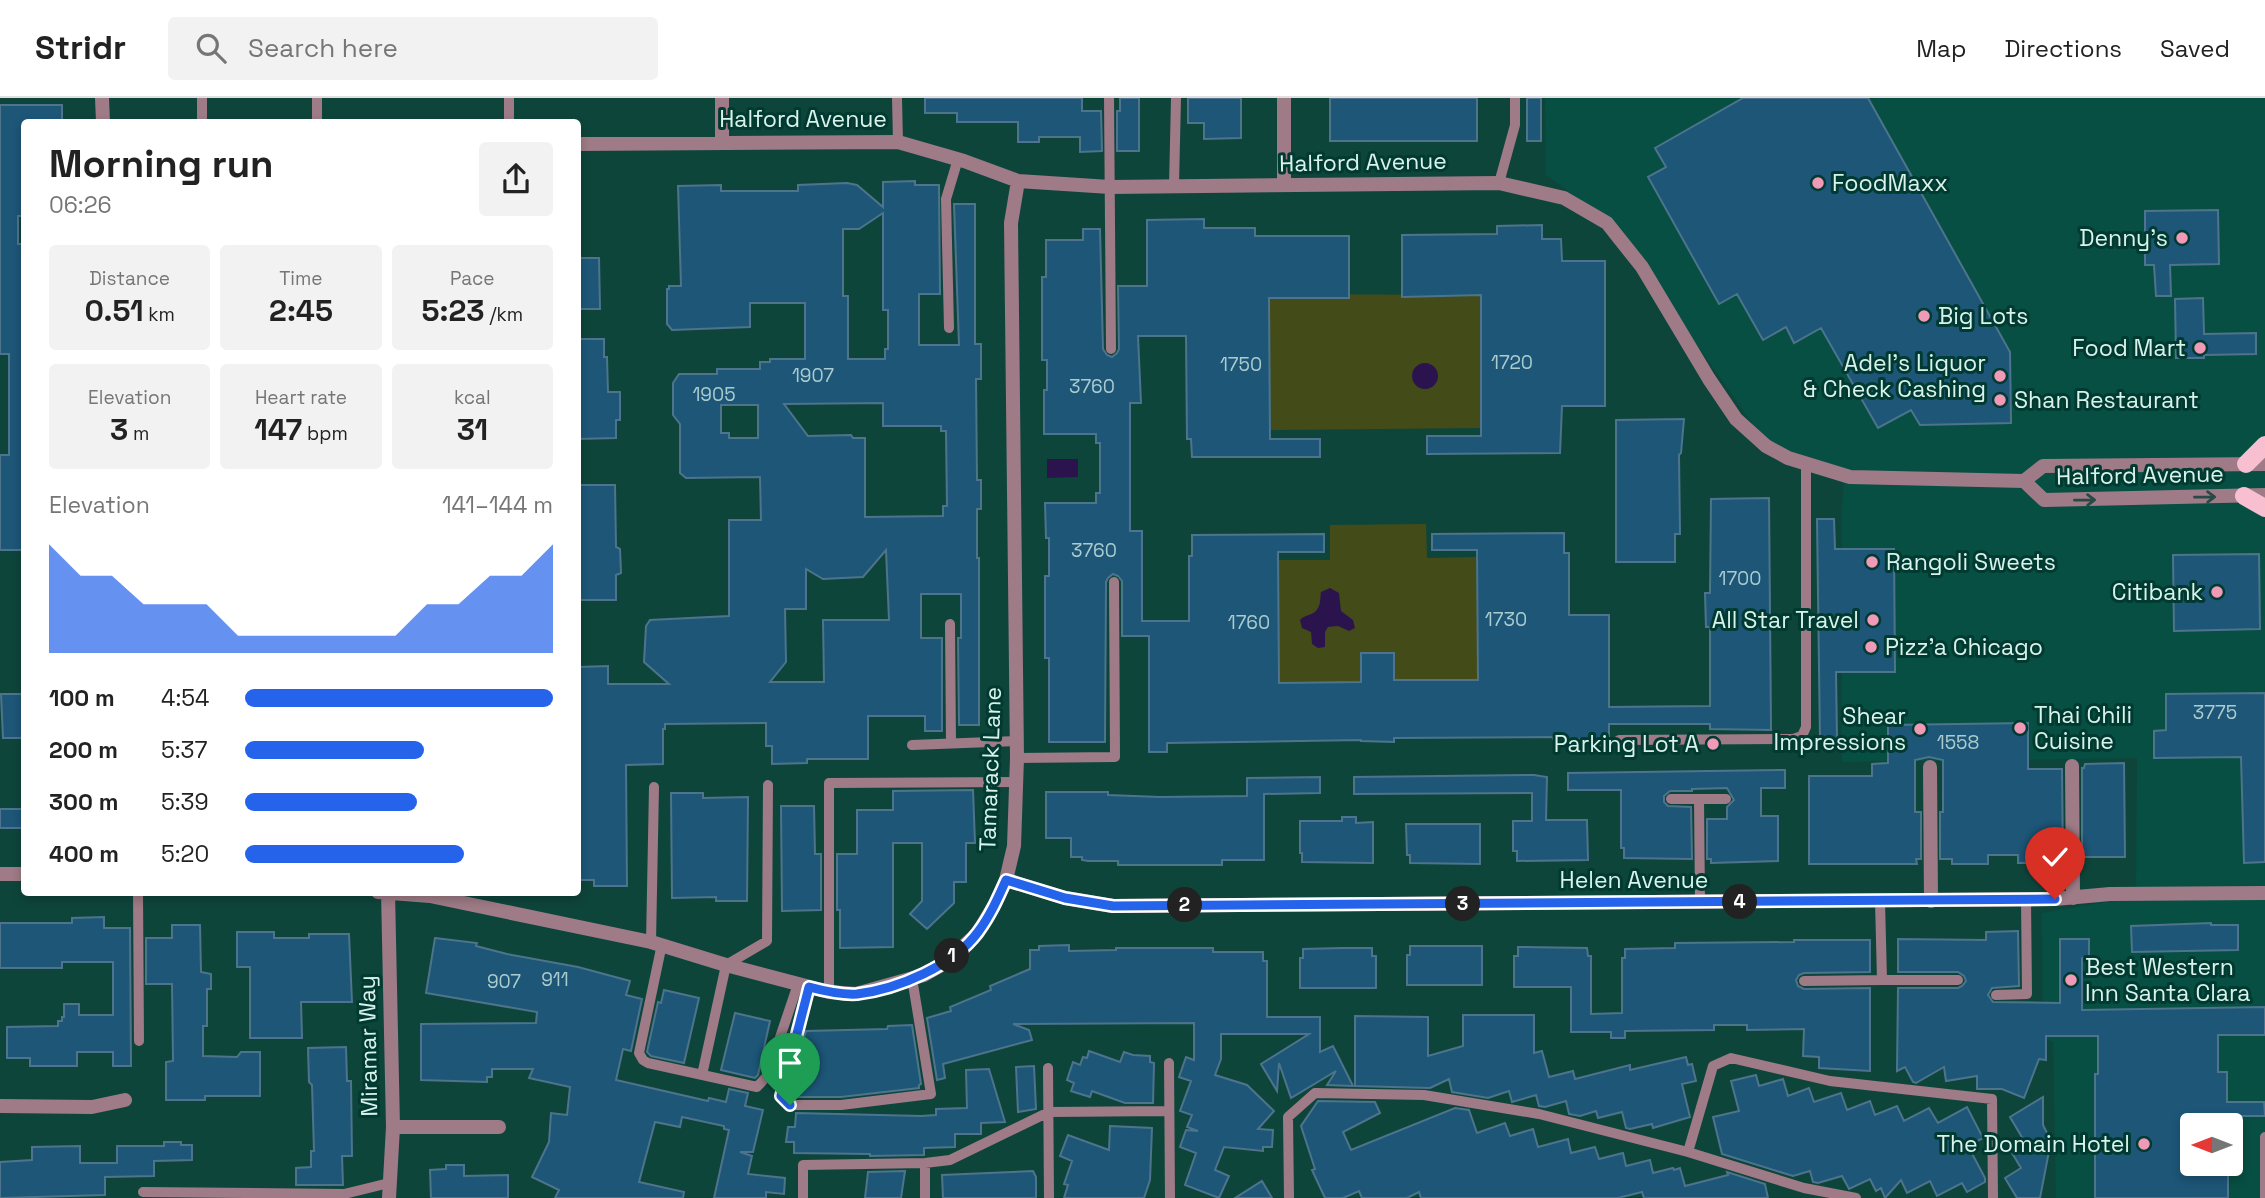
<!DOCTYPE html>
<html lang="en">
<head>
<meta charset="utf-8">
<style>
  :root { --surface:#fff; --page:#f2f2f2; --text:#222; --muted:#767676; --line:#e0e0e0; --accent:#2563eb }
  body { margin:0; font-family:"Space Grotesk",sans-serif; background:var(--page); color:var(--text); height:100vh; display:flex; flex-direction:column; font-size:26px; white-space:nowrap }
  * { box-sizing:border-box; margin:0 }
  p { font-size:23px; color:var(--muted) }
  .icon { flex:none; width:38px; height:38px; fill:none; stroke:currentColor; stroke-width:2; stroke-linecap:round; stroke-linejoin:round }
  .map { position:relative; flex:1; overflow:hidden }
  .details { position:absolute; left:21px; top:21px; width:560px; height:777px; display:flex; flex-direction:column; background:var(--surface); border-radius:7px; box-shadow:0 4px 10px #0003 }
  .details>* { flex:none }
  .needle { width:46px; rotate:270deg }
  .buttons { position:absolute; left:2180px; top:1015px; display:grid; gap:14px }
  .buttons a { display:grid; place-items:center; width:63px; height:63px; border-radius:7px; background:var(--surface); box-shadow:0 4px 10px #0003; font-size:35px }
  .pin { position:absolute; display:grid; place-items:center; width:60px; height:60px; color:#fff; margin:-72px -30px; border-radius:50% 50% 50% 0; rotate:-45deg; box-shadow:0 0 7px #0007 }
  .pin .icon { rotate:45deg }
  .km { position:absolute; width:35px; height:35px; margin:-18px; border-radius:50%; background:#222; color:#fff; font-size:19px; line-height:35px; text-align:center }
  .round { display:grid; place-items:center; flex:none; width:74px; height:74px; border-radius:7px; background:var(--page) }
  .headline { display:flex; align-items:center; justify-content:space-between; height:119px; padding:0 28px }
  h1 { font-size:38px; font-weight:600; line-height:52px }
  .figures { display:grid; grid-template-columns:repeat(3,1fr); gap:10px; height:119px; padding:7px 28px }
  .figures div { display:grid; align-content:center; border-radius:7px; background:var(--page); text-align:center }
  .figures b { font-size:30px; font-weight:600 }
  .figures small { font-size:19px; font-weight:400 }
  .figures p { font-size:19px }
  .chart { height:196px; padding:14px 28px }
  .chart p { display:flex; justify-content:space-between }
  .chart svg { width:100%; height:126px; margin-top:7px; fill:var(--accent); opacity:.7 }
  ul { padding:0 28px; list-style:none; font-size:23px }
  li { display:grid; grid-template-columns:112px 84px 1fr; align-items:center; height:52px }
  li i { height:18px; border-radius:9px; background:var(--accent) }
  header { display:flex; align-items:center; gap:42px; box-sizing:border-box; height:98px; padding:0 35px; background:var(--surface); border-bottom:2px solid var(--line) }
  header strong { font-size:33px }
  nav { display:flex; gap:38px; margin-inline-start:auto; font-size:24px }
  .search { width:490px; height:63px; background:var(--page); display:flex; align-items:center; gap:18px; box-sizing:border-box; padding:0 24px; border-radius:7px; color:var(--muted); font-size:26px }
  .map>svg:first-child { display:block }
  .built { fill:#074f43; fill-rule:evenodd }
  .green { fill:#434c18 }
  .water { fill:#2b144d }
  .building { fill:#1d5677; stroke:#4d748c; stroke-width:2; fill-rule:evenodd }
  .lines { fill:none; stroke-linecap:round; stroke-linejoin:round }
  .service { stroke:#9e7b86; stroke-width:10 }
  .minor { stroke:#9e7b86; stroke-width:14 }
  .primary { stroke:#f7bfd0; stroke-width:18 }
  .oneway { stroke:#284a46 }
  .route-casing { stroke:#fff; stroke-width:14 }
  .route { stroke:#2563eb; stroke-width:9 }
  .poi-dot { fill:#f09ab7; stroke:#003a31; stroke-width:2.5 }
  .labels { text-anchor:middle; stroke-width:6; stroke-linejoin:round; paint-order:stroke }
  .number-label { font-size:19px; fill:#aacccf }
  .street-label { font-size:23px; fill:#d9f3ec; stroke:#003a31 }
  .poi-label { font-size:23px; fill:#d9f3ec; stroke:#003a31; text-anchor:end }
</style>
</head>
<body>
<header>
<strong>Stridr</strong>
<div class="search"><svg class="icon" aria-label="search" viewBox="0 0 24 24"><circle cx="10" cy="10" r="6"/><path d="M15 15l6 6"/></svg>Search here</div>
<nav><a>Map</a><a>Directions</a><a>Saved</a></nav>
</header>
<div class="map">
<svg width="2265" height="1100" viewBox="0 0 2265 1100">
  <rect width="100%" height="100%" fill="#0e453b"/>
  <!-- built -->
  <path class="built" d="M1545,0H2265V1100H2056L2053,944L2043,940L2042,815L2136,799L2137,660L1842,664V412L1844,382L1766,345L1611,124L1546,77ZM2193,1027H2231V1066H2193Z"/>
  <!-- green -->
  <path class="green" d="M1267,196L1481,197L1483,330L1267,332Z
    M1426,426L1427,460L1477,459L1478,582H1394V555H1362L1361,584L1279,585L1278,462H1330V427Z"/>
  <!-- water -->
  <path class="water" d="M1412 278a13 13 0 1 1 26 0a13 13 0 1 1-26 0Z
    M1047,361H1078V379L1047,380Z
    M1330,490L1339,495L1341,513L1353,522L1355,530L1349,533L1338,528L1328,529L1325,534V549L1318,550L1312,546L1311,534L1302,530L1300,522C1305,516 1314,518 1318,510C1321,505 1320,499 1321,494Z"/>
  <!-- building -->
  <path class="building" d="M925,0H1082V13H1101L1102,53L1080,54V39H1039V44H1018V24H957V15H925Z
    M1120,0H1139V53H1117V13H1120Z
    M1188,0H1241V40L1204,41V25H1188Z
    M1330,0H1477V43H1330Z
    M1527,0H1541V43H1527Z
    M1743,0H1868L2010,254L2011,325L1920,327L1911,312L1878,330L1821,230L1794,245L1786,229L1763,242L1737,196L1719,206L1648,79L1666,69L1655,50Z
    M0,7H62V24H24V118H18V146H24V452H0V357H9V256H0Z
    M915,83V87H939L940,196H919V247H959L954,106H975V246H981V281H976L977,382H981V411H977V460H979V627H959L958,540H961V496H921V540H942V633H925V618H868V661H807V665L772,666V648H766V625L665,626V631H663V666L626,667L627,788H594V782H578V569L608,568V586H669L644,564L646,528L650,522L729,518V422H761L760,379L686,380L680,375V326L673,317V285L679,276H717V271H760V264H770V261H805V205H750V229L672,232L667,226V191H669V188H681L678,88L721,87V93H798V87L847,85L857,87L883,109V84ZM883,115V212H888V251H885V261H848V198H843V131H859ZM883,305V328H941V333H946L947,408H943V418L865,419V340H853L851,337L808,338L784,306ZM721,307H758V340H729V335H721ZM886,452L889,522H823L824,584H770L786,564L785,511H806V471L823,481L863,479Z
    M2218,112L2219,166L2170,167L2171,198H2156L2154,167H2145V113Z
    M1204,121V130H1255V138H1349V200H1269L1270,341H1320V359H1192L1191,341H1187L1186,238H1138L1141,305H1130V433H1142V523H1189V458H1192V437L1324,436V454H1278L1279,585L1361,584V555H1394V582H1478L1477,452H1432V436L1564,435V455H1569V517H1609V609L1710,608V529H1706L1705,495H1710L1711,401L1769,400L1771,632L1710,631V626H1609V647H1591V641H1553V639L1394,640V644L1361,643V642L1167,645V654H1149V538H1122V483L1118,478L1113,476L1108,480L1106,484L1105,644H1049V560H1045V478H1049V440H1046L1045,405H1096V395H1100V345H1096V336H1044V292H1047V262H1042V179H1046V142H1083V131H1100L1103,251L1107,257L1112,259L1117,255L1119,251L1118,188H1147V122Z
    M1542,127V141H1561L1562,163H1605V308H1562L1560,355L1427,356V338H1481V197L1402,199V137L1497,136V128Z
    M578,160H599L600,211H578Z
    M2203,200L2204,236L2256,235V256L2204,257V260H2176L2175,201Z
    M578,241H604V259H607L608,294H620V322H616V340L578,341Z
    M1684,321L1681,355L1679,357L1680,436H1675V464H1616V322Z
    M578,387H615L616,449L620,451L621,475L616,477V502H578Z
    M1817,421H1834L1835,451H1894L1895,574H1836L1837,642L1820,643Z
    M2259,456L2260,531L2174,533L2173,457Z
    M2265,595V764L2244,765L2241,659L2154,660V633L2166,632V596Z
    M1,596H24V640H3Z
    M2028,625V671H2062L2063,761H2054V765H2018V757H1988V766H1952V761H1940V714H1943V662L1929,659L1915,662V714H1921V761H1916L1917,766H1809V678H1872V666L1888,665V627Z
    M2124,665L2125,759H2082V670H2084L2085,666Z
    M1785,672V690H1761V718H1778V763L1711,765V761H1707V721H1727V709L1734,702L1727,690L1692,691V693H1670L1664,698V704L1668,708L1691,709L1692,761L1624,760V750H1621V692H1568V675Z
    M1534,677L1547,679L1546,722H1587L1588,762L1517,763V753H1513V723H1532V695L1354,696V679Z
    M1320,679V695L1264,696V762H1222V767H1118V763H1088L1082,762V759H1071V740H1046V694H1108V697L1160,699L1247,698V680Z
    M973,692L975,745H966V784H954V805L927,831L910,816L922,803V745H893V849L840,850V812H837V756H857V712H893V693Z
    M671,695H703V700L748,699L747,803H716V799L672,800Z
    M781,708H814L815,756H821V812L782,813Z
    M0,711H22L23,730H0Z
    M1342,719H1356V725L1373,724V765L1302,764V755H1300V723H1342Z
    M1406,726H1480V766L1410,765V757H1407Z
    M104,819V830H130L131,968H113V954H77V968H30V960H7V929L58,928V923H62V919H64V906H79V917H113V864H62V870H0V825H72V820Z
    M2211,825V827H2238V852L2132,854L2131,828Z
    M172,827H200L201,874L211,876V891H207V928H203V958L237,959L241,954H260V998H205V1002H166V964L173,963L172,886H146V840H172Z
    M2018,833L2019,888L1992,890L1988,897L1993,904L2060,905V841H2089V859L2082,860V912L2265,909V937H2218V974H2227V1004H2264L2265,1018H2227V1027H2193V1066H2228V1100H2095V976H2098V938H2046V962L2039,961L2024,1000L2002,991H1977V978L1946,983L1944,969L1916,985L1913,984L1905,969L1897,973L1898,890H1958L1962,888L1966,883L1964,878L1958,874H1898V841L1986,842V834Z
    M237,834H274V840H309V836H349L352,904H301L302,940H250V869H237Z
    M435,840L477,845L476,848L507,856L578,869L630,883L626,897L642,901L631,953L623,951L616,982L708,1003L709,1000L726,1004L729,991L748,995L745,1008L763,1012L753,1054H740L752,1058L748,1076L785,1080L784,1096L766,1094V1100H714L729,1032L724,1031V1028L682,1019L680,1029L655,1024L639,1084L684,1094L683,1100H555L559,1092L532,1079L549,1044L551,1015L567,1017L570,989L529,980L533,971H492V979H487V984L421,982V926L536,925L537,914L426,895Z
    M1794,842H1870V874L1804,875L1799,877L1796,882L1798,888L1804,891L1870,890V973L1819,970V959L1803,958L1804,931L1747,932V927H1714V932L1625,933V940H1611V934H1571V889H1514V858H1518V849L1587,850L1588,858H1591V916L1622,915V860H1625V851L1675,850V845L1794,844Z
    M1069,847V853L1116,852V850H1213V854H1263V863H1267V919H1320V954L1333,948L1353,988L1327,987L1336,973L1291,1000L1279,965L1277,993L1261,966L1309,936H1221V961L1215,977L1247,987L1274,1013L1258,1031L1273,1032L1272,1049H1263V1053L1224,1049L1215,1072L1229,1078L1219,1100L1185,1087L1196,1055L1180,1049L1186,1032L1198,1033L1187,1029L1192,1017L1180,1013L1191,983L1179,979L1186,959L1194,962V925L1013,926L1029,932L1032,942L943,966L945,980L937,982L927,920L951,913L950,909L991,892L990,888L1030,871V852H1039V848Z
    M1410,848H1482V887H1407V857H1410Z
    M1342,850H1372V858H1376V890H1300V860H1303V851Z
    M664,892L699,900L684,965L651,958L647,954L658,904L661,905Z
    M735,915L770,923L758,977L755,980L721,972Z
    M1463,917H1534V955L1542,953L1549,979L1573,973L1575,981L1630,967V972L1686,959L1688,967L1692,966L1696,983L1682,986L1690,1019L1653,1030L1652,1026L1630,1031L1626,1030L1622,1014L1598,1020L1596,1013L1580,1018L1569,1016L1566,1003L1545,1009L1539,1008L1536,997L1512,1004L1509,993L1488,1000L1452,994L1449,981L1430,990L1355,988V918L1428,919V958L1463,948Z
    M912,927L921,986L919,987V990L841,999H796L798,963L806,933L887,931L888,928Z
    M346,949L347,983H351L352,1058H342L343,1087H296V1070L311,1069V1053H314L312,987L309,984L308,950Z
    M1089,953L1120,964L1124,954L1133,957L1150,958V964L1154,965L1153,1005H1125L1092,993L1090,999L1071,993L1074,985L1067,982L1073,964L1080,967L1083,959L1087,960Z
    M1034,968L1036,1011L1018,1014L1016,969Z
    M989,971L1005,1024L981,1025V1036H955V1049L924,1050V1057L870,1058V1056L794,1055V1044H786L788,1029H795L796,1015L921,1018L936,1017V1011L967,1010L966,972Z
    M1756,977L1759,988L1783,981L1788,998L1809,990L1814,1004L1841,995L1847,1012L1870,1003L1875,1017L1897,1008L1904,1023L1929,1010L1938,1025L1967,1009L1983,1040L1968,1048L1985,1080V1084L1967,1094L1962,1085L1937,1098L1930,1083L1907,1095L1901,1082L1885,1100L1881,1090L1876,1093L1870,1081L1849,1091L1842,1078L1818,1085L1813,1084L1810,1073L1793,1078L1722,1056L1713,1019L1739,1013L1731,983Z
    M2043,999V1027L2051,1043L2040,1100H2017L2005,1080L2021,1070L2009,1050L2023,1041L2010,1019Z
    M1318,1003L1375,1004L1380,1015L1343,1034L1351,1052L1455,1010L1469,1012L1477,1035L1505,1025L1510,1038L1533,1031L1538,1049L1568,1041L1571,1055L1595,1049L1599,1061L1623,1055L1626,1068L1650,1062L1653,1075L1673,1070L1674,1072L1680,1070L1685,1088L1728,1077L1727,1074L1765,1086L1768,1100H1644L1642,1094L1618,1100H1421L1419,1094L1407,1100H1362L1359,1093L1343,1100H1325L1312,1072L1315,1071L1301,1028Z
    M1110,1028L1152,1030L1150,1082L1144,1100H1064L1068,1087L1064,1086L1072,1063L1060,1058L1068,1037L1109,1052Z
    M164,1044H181V1047H192V1062L154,1063V1078L105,1079V1097L0,1100V1064L32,1062V1049L80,1048V1065H117V1048H164Z
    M446,1067H464V1078L508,1077V1100H431L430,1072L446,1071Z
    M905,1073L901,1100H865L868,1074Z
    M1033,1073L1036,1079V1100H943L942,1077Z
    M1262,1083L1272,1100H1235Z"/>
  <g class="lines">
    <!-- service -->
    <path class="service" d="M202,0V24
      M317,0V24
      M509,0V24
      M897,0L898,44
      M1109,0L1111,251
      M1499,85L1515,27V0
      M1174,88L1176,0
      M949,230L946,101L958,61
      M950,526L951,645
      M1619,642L1793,641L1802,638L1806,629V366
      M912,647L1017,643
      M1017,660L1115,659L1114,484
      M1671,701H1726
      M1699,701L1700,804
      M138,794L139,943
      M651,844L654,689
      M662,846L639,955L643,962L648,965L757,989L767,978L798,886
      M1882,882H1958
      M1804,883L1882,882L1880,803
      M809,889L781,998L790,1007H841L931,996L912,880
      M829,894V685L1017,684
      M1996,897L2027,896L2026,802
      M1169,965L1170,1100
      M1048,970L1049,1100
      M702,977L726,867L767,843L768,687
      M1688,1054L1713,968L1731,960L1830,983L1992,1001L1993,1100
      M925,1065V1100
      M143,1094L344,1096L389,1085
      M803,1100V1067L925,1065L950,1062L1049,1014L1169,1013
      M1289,1100L1288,1019L1315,995L1424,997L1539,1016L1688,1054L1804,1090L1856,1100
      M2265,1100V1039"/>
    <!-- minor -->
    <path class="minor" d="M102,0L103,24
      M722,0V44
      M578,46L898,44L964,63L1018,83L1110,89L1499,85L1564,100L1607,125L1642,169L1709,281L1736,321L1766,348L1788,360L1850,379L2024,383L2043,368L2265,366
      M1284,87V0
      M2024,383L2044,402L2265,397
      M2072,668L2073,800
      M1930,669L1931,803
      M0,776H24
      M1006,782L1065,800L1113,808L2055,801L2110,796L2265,795
      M378,794L430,798L651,844L726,867L829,894L856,896L924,877L945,865L977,836L995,806L1006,782L1014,748L1017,660L1011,125L1018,83
      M388,794L393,1029L389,1100
      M0,1008L92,1009L125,1002
      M393,1029H499"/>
    <!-- primary -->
    <path class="primary" d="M2246,366L2265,347
      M2244,398L2265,410"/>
  </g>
  <!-- one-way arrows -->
  <defs><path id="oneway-shaft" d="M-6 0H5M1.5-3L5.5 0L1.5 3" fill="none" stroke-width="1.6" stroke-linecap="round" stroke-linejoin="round" transform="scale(1.75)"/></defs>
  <g class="oneway">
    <use href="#oneway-shaft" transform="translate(2205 399) rotate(-1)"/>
    <use href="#oneway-shaft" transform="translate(2085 402) rotate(-1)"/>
  </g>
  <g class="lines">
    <defs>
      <path id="route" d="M790,1007L781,998L809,889C824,893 841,897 857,896C898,891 953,868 978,834C990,818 998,800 1006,782L1065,800L1113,808L2055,801"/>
    </defs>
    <!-- route casing -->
    <use href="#route" class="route-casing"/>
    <!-- route -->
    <use href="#route" class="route"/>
  </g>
  <!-- markers -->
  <g class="poi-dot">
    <circle cx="1818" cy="85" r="7"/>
    <circle cx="2182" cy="140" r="7"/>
    <circle cx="1924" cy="218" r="7"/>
    <circle cx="2200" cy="250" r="7"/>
    <circle cx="2000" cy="278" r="7"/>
    <circle cx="2000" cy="302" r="7"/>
    <circle cx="1872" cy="464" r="7"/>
    <circle cx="2217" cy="494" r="7"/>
    <circle cx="1873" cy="522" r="7"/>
    <circle cx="1871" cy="549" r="7"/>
    <circle cx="2020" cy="630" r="7"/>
    <circle cx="1920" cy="631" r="7"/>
    <circle cx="1713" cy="646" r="7"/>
    <circle cx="2071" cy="882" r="7"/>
    <circle cx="2144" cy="1046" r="7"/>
  </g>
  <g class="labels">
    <!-- number labels -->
    <g class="number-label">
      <text x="1512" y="271">1720</text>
      <text x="1241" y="273">1750</text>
      <text x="813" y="284">1907</text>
      <text x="1092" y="295">3760</text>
      <text x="714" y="303">1905</text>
      <text x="1094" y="459">3760</text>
      <text x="1740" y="487">1700</text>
      <text x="1506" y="528">1730</text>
      <text x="1249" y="531">1760</text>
      <text x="2215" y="621">3775</text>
      <text x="1958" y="651">1558</text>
      <text x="555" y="888">911</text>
      <text x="504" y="890">907</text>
    </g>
    <!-- street labels -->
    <g class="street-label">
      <text x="803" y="29">Halford Avenue</text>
      <text transform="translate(1363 64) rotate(-1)" y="8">Halford Avenue</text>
      <text transform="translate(2140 377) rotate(-1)" y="8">Halford Avenue</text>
      <text transform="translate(990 671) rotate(-88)" y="8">Tamarack Lane</text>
      <text x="1634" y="790">Helen Avenue</text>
      <text transform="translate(368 948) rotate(-91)" y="8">Miramar Way</text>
    </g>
    <!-- poi labels -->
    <g class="poi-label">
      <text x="1832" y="93" text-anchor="start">FoodMaxx</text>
      <text x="2168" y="148">Denny's</text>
      <text x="1938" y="226" text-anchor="start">Big Lots</text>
      <text x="2186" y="258">Food Mart</text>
      <text x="1986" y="273">Adel's Liquor<tspan x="1986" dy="26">&amp; Check Cashing</tspan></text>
      <text x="2014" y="310" text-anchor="start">Shan Restaurant</text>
      <text x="1886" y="472" text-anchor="start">Rangoli Sweets</text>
      <text x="2203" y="502">Citibank</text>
      <text x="1859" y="530">All Star Travel</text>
      <text x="1885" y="557" text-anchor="start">Pizz’a Chicago</text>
      <text x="2034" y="625" text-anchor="start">Thai Chili<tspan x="2034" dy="26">Cuisine</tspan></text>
      <text x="1906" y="626">Shear<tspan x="1906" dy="26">Impressions</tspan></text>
      <text x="1699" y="654">Parking Lot A</text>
      <text x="2085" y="877" text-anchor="start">Best Western<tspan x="2085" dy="26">Inn Santa Clara</tspan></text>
      <text x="2130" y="1054">The Domain Hotel</text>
    </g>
  </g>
</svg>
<div class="buttons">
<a><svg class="needle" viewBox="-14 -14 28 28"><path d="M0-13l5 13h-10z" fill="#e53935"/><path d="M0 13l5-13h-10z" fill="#767676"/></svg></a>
</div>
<div class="pin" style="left:790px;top:1007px;background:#1e9e55"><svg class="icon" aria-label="arrive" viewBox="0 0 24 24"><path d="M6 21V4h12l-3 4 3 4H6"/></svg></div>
<div class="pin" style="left:2055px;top:801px;background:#d93025"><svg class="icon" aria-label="check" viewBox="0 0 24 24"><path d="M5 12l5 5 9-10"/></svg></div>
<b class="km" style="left:952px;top:858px">1</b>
<b class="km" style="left:1185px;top:807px">2</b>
<b class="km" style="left:1463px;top:806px">3</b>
<b class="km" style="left:1740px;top:804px">4</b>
<section class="details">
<div class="headline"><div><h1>Morning run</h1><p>06:26</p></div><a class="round"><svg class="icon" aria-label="share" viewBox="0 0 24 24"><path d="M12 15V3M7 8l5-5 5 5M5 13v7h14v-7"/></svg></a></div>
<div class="figures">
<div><p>Distance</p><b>0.51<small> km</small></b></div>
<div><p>Time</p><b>2:45</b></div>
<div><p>Pace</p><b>5:23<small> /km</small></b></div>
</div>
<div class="figures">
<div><p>Elevation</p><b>3<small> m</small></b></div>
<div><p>Heart rate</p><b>147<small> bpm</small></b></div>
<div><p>kcal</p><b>31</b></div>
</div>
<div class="chart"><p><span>Elevation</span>141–144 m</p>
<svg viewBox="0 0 160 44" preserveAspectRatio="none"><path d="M0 44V6L10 17L20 17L30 27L40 27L50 27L60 38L70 38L80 38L90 38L100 38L110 38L120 27L130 27L140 17L150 17L160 6V44z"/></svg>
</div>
<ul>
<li><b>100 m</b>4:54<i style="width:100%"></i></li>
<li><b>200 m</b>5:37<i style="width:58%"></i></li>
<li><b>300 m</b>5:39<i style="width:56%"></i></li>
<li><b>400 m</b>5:20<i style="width:71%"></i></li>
</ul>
</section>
</div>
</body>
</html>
